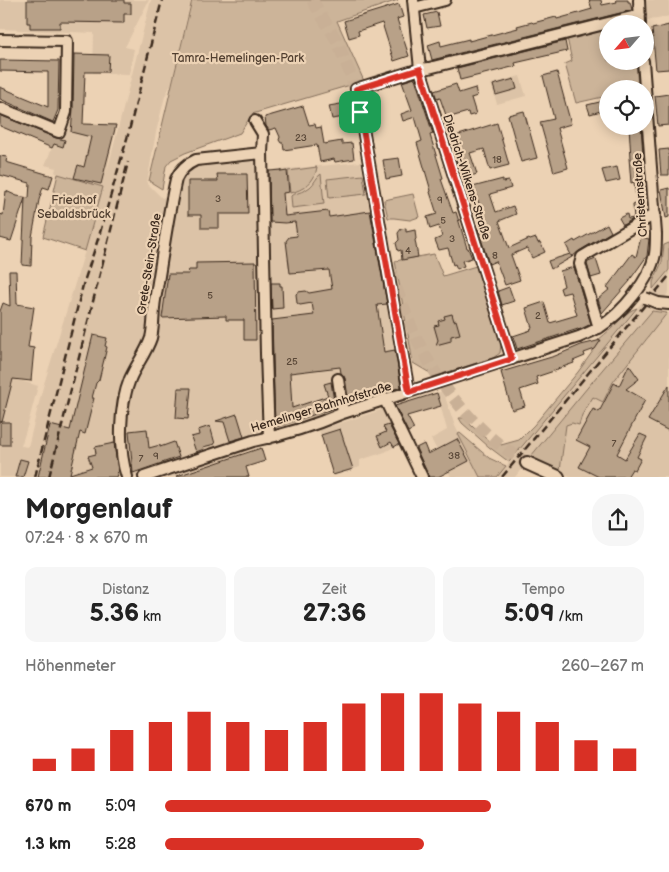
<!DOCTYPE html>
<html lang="de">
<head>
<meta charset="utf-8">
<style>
  :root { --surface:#fff; --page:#f6f6f6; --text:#222; --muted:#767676; --accent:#d93025 }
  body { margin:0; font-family:"Balsamiq Sans",sans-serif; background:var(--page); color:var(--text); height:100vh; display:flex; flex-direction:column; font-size:19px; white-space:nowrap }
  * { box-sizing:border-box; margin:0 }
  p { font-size:16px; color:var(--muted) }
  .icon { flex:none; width:28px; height:28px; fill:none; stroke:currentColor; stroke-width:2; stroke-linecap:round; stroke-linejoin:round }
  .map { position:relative; height:477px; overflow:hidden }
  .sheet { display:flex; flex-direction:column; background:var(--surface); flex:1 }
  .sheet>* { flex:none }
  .needle { width:32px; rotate:242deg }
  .buttons { position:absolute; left:599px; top:15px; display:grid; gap:10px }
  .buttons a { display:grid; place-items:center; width:55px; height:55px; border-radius:50%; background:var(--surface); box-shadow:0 2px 12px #0003; font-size:25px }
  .pin { position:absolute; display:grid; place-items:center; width:42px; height:42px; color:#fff; margin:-21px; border-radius:10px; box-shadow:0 2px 8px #0006 }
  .round { display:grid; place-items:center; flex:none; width:52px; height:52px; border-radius:20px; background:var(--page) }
  .head { display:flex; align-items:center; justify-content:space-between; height:85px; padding:0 25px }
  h1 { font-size:28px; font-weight:800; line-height:38px }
  .stats { display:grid; grid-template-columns:repeat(3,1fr); gap:8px; height:85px; padding:5px 25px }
  .stats div { display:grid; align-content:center; border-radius:12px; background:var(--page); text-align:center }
  .stats b { font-size:25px; font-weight:800 }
  .stats small { font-size:14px; font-weight:400 }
  .stats p { font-size:14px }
  .chart { height:140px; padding:10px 25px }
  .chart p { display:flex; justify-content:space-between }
  .chart svg { width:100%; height:90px; margin-top:5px; stroke:var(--accent); stroke-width:6 }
  ul { padding:0 25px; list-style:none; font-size:16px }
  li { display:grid; grid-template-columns:80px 60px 1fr; align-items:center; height:38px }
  li i { height:12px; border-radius:6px; background:var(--accent) }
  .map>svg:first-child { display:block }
  .built { fill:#dcc3a7 }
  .green { fill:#ccb499; stroke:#846f5c }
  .building { fill:#b8a188; stroke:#3b2a1e }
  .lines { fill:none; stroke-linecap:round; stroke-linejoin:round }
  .major-tunnel { stroke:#c9b096; stroke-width:12; stroke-dasharray:12 6; stroke-linecap:butt }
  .minor-casing { stroke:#3b2a1e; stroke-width:14 }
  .major-casing { stroke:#3b2a1e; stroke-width:16 }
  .minor { stroke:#ecd2b4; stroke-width:10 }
  .major { stroke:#ecd2b4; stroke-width:12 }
  .rail { stroke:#3b2a1e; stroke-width:2.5; stroke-dasharray:8 4; stroke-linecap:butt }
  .minor-bridge-casing { stroke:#3b2a1e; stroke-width:14; stroke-linecap:butt }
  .minor-bridge { stroke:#ecd2b4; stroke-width:10 }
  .route-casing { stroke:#fff; stroke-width:10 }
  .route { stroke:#d93025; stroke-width:6 }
  .labels { text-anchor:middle; stroke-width:4.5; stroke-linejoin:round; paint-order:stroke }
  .number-label { font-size:10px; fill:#5a4838 }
  .park-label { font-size:12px; fill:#513f30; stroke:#ecd2b4 }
  .street-label { font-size:12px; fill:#3b2a1e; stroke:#ecd2b4 }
</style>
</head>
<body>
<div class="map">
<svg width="669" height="477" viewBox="0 0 669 477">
  <rect width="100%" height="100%" fill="#ecd2b4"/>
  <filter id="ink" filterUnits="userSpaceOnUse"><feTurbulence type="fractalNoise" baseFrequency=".02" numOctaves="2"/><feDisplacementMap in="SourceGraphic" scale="10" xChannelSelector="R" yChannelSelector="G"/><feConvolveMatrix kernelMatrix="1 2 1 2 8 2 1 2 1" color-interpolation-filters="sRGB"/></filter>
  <g filter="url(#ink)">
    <!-- built -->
    <path class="built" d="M0,0H149L125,47L134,49L129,74L93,73L94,33L0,29Z
      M151,0H191L172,83L165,96L156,132L147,183L162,198L171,193L189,162L242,153L267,152L268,171L361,162L401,387L277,429L254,434L238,440L249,477H0V318L16,379L38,386L28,424L21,446L28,447L43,387L85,251L103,187L58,174L55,172L56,168L45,165L62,124H116L107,172Z
      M645,0H669V16L658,19L647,20Z
      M520,76L526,96L497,104L491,84Z
      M669,270V292L638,329L594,397L603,402L613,382L626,365L667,313H669V477H570L560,471L564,443L561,419L515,477H497L600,352Z
      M443,391L455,426L480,477H451L431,439L447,430L437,393Z
      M384,409L401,443L385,452L360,460V467L333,476L319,430Z"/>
    <!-- green -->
    <path class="green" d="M192,0H398L337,21L364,81L252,114L240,133L185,153L171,160L166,166L162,189L149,181Z
      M607,29L608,61H636L638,88L608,89L607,96L576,103L565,64L572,61L567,38Z
      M317,167C315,182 304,190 290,193L288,171Z
      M58,174L103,187L85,251L43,237Z
      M321,174L324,204L292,208L291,196L292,195C298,193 305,191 310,187C315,183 316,177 321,174Z
      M363,175L366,194L329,198L327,179Z
      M413,194L419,217L410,220L394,218H388L384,200Z
      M669,243V270L653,289V282L662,262L664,245Z
      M434,254L443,276L476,266L501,344L500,353L493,358L435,376L413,363L395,261Z
      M637,308L509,462L489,447L462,423L459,418H463L492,444L498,440L501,445L519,440L534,425L578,372L598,344V340C602,336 607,333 611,329C619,322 626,311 637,308Z
      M652,311L667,313L613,382L603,402L593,397L582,415L579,425L572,423L566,425L560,471L543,464L531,456L597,376Z
      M460,433L489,458L506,466L497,477H480L458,434Z"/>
    <!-- building -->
    <path class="building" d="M27,0H124V3H131V14H124V23L60,22V28H30V23H27Z
      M589,0H601L602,5L617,2L616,0H628V2H630L632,10L432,60L428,45L440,41L441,46L469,39V41L518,28L517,26L532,22L533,23L556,17L557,19L575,14L592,9Z
      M399,4L403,17L397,19L409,56L394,61L382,23L358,31L359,35L349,38L344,21Z
      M437,12L440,26L427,28L424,15Z
      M669,25V69L656,70L652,29Z
      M565,41L567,51L515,63L516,66L460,80L457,68Z
      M74,54L109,55L108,72H85L83,124L116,125L101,184L74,178L78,165L84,167L91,137L71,132L73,109Z
      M0,60L59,61L58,110L53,122L0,99V87L48,107V72L0,71Z
      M557,72L571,124L557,128L568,168L554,172L540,122L554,119L543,76Z
      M415,78L433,134L430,135L443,178L441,179L453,213L456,212L467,248H468L472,258L462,261L464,266L457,269L455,264L453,265L448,248L439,250L435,240L442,237L439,226L430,229L427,217L437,214L430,192L431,191L417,143L422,141L415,117L403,121L401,114L412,110L402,82Z
      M514,79L517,89L496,95L493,85Z
      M456,84L459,93L475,88L477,96L471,98L476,114L469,116L468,112L447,118L440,98L437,99L434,91Z
      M669,94V125L658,126L655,96Z
      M608,100V109L590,114L587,105Z
      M346,103L348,114L345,115V117L332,119L329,106Z
      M303,106L309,125L315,124L316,128L321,127L324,144L342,141V144L352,143L354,159L335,162L334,159L320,162L317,145L284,150L283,143H281L279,140L280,137L276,128L269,130L266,126L265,117Z
      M524,111L537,158L521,162L508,115Z
      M0,115L56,138L65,140L63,147L54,144L52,148L0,126Z
      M497,123L509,165L490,170L484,149L470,153L477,174L462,179L449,138Z
      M629,126H641L646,198L636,199L634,182L631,183L629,158H631Z
      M669,149V175H661L659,150Z
      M0,156L7,157L6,162L53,176L49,189L43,187L39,200L32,237L31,266L22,265L25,198L11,241L0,238V214L3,215L6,191L17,196L29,198L30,183L0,175Z
      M399,158L402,176L386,179L383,160Z
      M617,167L620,180L606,183L602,170Z
      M281,170V172L287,171L289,192L283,193L285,216L328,211L329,217L370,211L387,304L377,305L384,352L395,350L401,387L349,403L345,378L341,373L340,367L290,373L292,408L328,396L324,384L331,382L335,408L275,427L272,320L314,315L312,303L300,305L297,303L296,294L298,292L306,291L309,293L332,289L329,270L290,273L286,241L289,237L297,236L295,222L285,223L270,222L269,171Z
      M217,174H247L248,214H219V228H201V215H188V181H218Z
      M503,179V182L509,181L511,188L490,194L496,212L513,206L516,214L499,221L509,248L529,239L530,240L536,238L538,243L540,242L545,252L532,258L527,248L511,255L520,280L505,285L496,261L489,264L478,229L486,226L476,194L468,197L465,189Z
      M669,188V217L666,218L661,190Z
      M639,202L645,212L623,225L619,218L627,214L628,219L634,218L633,205Z
      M607,224L611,232L579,251L572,257L566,245L574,240L575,242Z
      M406,228V232L415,230L416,239L415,240L418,257L402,260L401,250L398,251L396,243L399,240L398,233L401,229Z
      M641,237L649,239L647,256L629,281H630L602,313L598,299L610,289L607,287L632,254L636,257Z
      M570,254L572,257L551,269L548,261Z
      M596,259L601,275L591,278L587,264L588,262Z
      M255,262L256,340H244V320H226V316L162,318L168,274H189L188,270H196V263Z
      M574,267L591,324L579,330L578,329L517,349L513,336L531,330L530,329L532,328L526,308L544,302L550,323L577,315L570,292L562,294L560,288L564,286L560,271Z
      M9,271H16L17,304L34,307L28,347L34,348L31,381L13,379L2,422H0V311L3,303L10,306Z
      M271,283H280V286H282L283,308L272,309Z
      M509,287L514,301L502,305L498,291Z
      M452,314L454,321L456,320L460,334L451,336V341L436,345L438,340L434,326L439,325L438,321L445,319L444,316Z
      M93,335L107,338L105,346L107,347L99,380L96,383L92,398H94L85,434L80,432L70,474L92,467L88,456L96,454L95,447L114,443L118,471L116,477H38L50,425L70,430Z
      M601,340L595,349L584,353L585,356L573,361L574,363L557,369V370L536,377L538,384L520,390L525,406L512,410L501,372L555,356L581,345Z
      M629,365L639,379L626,389L645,400L617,454L625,459L640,434L647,437L637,457L641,459L635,470L632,469L627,477H599L579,467L590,447L576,440L593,409L599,412L614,383L619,386Z
      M669,385V431L648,420Z
      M178,388H191L188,419L176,418Z
      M437,393L441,406L407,416L414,429L408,432L395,406Z
      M237,414L244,437L230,441L224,422L216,421Z
      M0,422H10V445H0Z
      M389,425L399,444L394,447L391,442L382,447L377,436L386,432L383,427Z
      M210,426L215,444L203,447L204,449L196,452L191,437L199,435L198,430Z
      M147,429L149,448L160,445V447L174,442L179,457L133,473L129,431Z
      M340,429L353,469L333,475L321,435Z
      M457,439L469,461L438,477H429L416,448L424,444L428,454Z
      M261,448L265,461L246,467L249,477H178L177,476Z
      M20,459L28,461L23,477H15Z"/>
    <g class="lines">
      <!-- major-tunnel -->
      <path class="major-tunnel" d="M312,0L337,41L351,76L358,100
        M391,270C393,282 399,294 403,306C422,358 452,405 495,441C505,449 516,456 527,463"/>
      <defs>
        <path id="minor" d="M413,0L420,69L512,359
          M639,0L640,24
          M414,8L445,0
          M0,40L67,41L66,112L59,132L0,108
          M262,153L266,354L269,438
          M658,303L669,304
          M599,328L580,264L582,257L655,214
          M338,379L343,413
          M409,392L356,89L420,69L429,68L640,15
          M385,400L422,477
          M127,477C118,450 119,406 130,379C136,365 146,353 151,338C154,326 153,312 155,300C162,260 167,219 176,179C180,170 187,164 196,160L262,153L263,134L255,121
          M144,477L253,441C284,435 315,425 343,413L579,337C586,334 593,331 600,327C622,313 650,280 655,254C656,247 656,241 656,234L643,61"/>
        <path id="major" d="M527,463L558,477"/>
      </defs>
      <!-- minor casing -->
      <use href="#minor" class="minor-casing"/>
      <!-- major casing -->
      <use href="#major" class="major-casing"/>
      <!-- minor -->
      <use href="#minor" class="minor"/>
      <!-- major -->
      <use href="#major" class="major"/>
      <!-- rail -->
      <path class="rail" d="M35,477L83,285L99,236L128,135L162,0
        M49,477L128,162
        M502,477L669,276"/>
      <defs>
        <path id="minor-bridge" d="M645,298L658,303"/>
      </defs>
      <!-- minor-bridge casing -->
      <use href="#minor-bridge" class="minor-bridge-casing"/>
      <!-- minor-bridge -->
      <use href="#minor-bridge" class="minor-bridge"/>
    </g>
  </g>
  <g class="lines" filter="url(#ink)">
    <defs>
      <path id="route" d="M420,69L512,359L409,392L356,89Z"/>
    </defs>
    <!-- route casing -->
    <use href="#route" class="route-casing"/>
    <!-- route -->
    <use href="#route" class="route"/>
  </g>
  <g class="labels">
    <!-- number labels -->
    <g class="number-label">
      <text x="301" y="141">23</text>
      <text x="497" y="163">18</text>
      <text x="218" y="202">3</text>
      <text x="440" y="203">9</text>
      <text x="443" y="224">5</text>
      <text x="452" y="242">3</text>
      <text x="408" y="254">4</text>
      <text x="495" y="259">8</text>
      <text x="210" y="299">5</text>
      <text x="538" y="319">2</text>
      <text x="292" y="365">25</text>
      <text x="614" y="447">7</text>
      <text x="156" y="459">9</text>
      <text x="454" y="459">38</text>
      <text x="141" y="462">7</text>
    </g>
    <!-- park labels -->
    <g class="park-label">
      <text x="238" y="62">Tamra-Hemelingen-Park</text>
      <text x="74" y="204">Friedhof<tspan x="74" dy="14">Sebaldsbrück</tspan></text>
    </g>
    <!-- street labels -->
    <g class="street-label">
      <text transform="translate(467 177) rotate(72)" y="4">Diedrich-Wilkens-Straße</text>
      <text transform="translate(640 195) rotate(-94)" y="4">Christernstraße</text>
      <text transform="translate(149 264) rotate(-81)" y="4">Grete-Stein-Straße</text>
      <text transform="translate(321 407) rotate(-17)" y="4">Hemelinger Bahnhofstraße</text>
    </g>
  </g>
</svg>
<div class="buttons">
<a><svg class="needle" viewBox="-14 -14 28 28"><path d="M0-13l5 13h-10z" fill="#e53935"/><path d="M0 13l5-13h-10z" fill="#767676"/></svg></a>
<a><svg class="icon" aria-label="locate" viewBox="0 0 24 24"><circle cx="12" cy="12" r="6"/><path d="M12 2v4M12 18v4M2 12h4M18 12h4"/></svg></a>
</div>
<div class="pin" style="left:360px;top:112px;background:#1e9e55"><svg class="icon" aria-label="arrive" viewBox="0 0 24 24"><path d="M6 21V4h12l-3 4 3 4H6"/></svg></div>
</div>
<section class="sheet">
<div class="head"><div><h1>Morgenlauf</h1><p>07:24 · 8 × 670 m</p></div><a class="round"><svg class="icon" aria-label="share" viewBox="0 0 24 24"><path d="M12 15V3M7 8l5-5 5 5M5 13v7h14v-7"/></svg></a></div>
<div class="stats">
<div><p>Distanz</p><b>5.36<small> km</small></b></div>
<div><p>Zeit</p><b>27:36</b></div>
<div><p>Tempo</p><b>5:09<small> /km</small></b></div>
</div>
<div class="chart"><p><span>Höhenmeter</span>260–267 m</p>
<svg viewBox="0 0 160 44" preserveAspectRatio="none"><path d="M5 44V38M15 44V33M25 44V24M35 44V20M45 44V15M55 44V20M65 44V24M75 44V20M85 44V11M95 44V6M105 44V6M115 44V11M125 44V15M135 44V20M145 44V29M155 44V33"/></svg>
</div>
<ul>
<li><b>670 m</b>5:09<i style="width:68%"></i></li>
<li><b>1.3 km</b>5:28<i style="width:54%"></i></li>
</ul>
</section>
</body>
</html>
